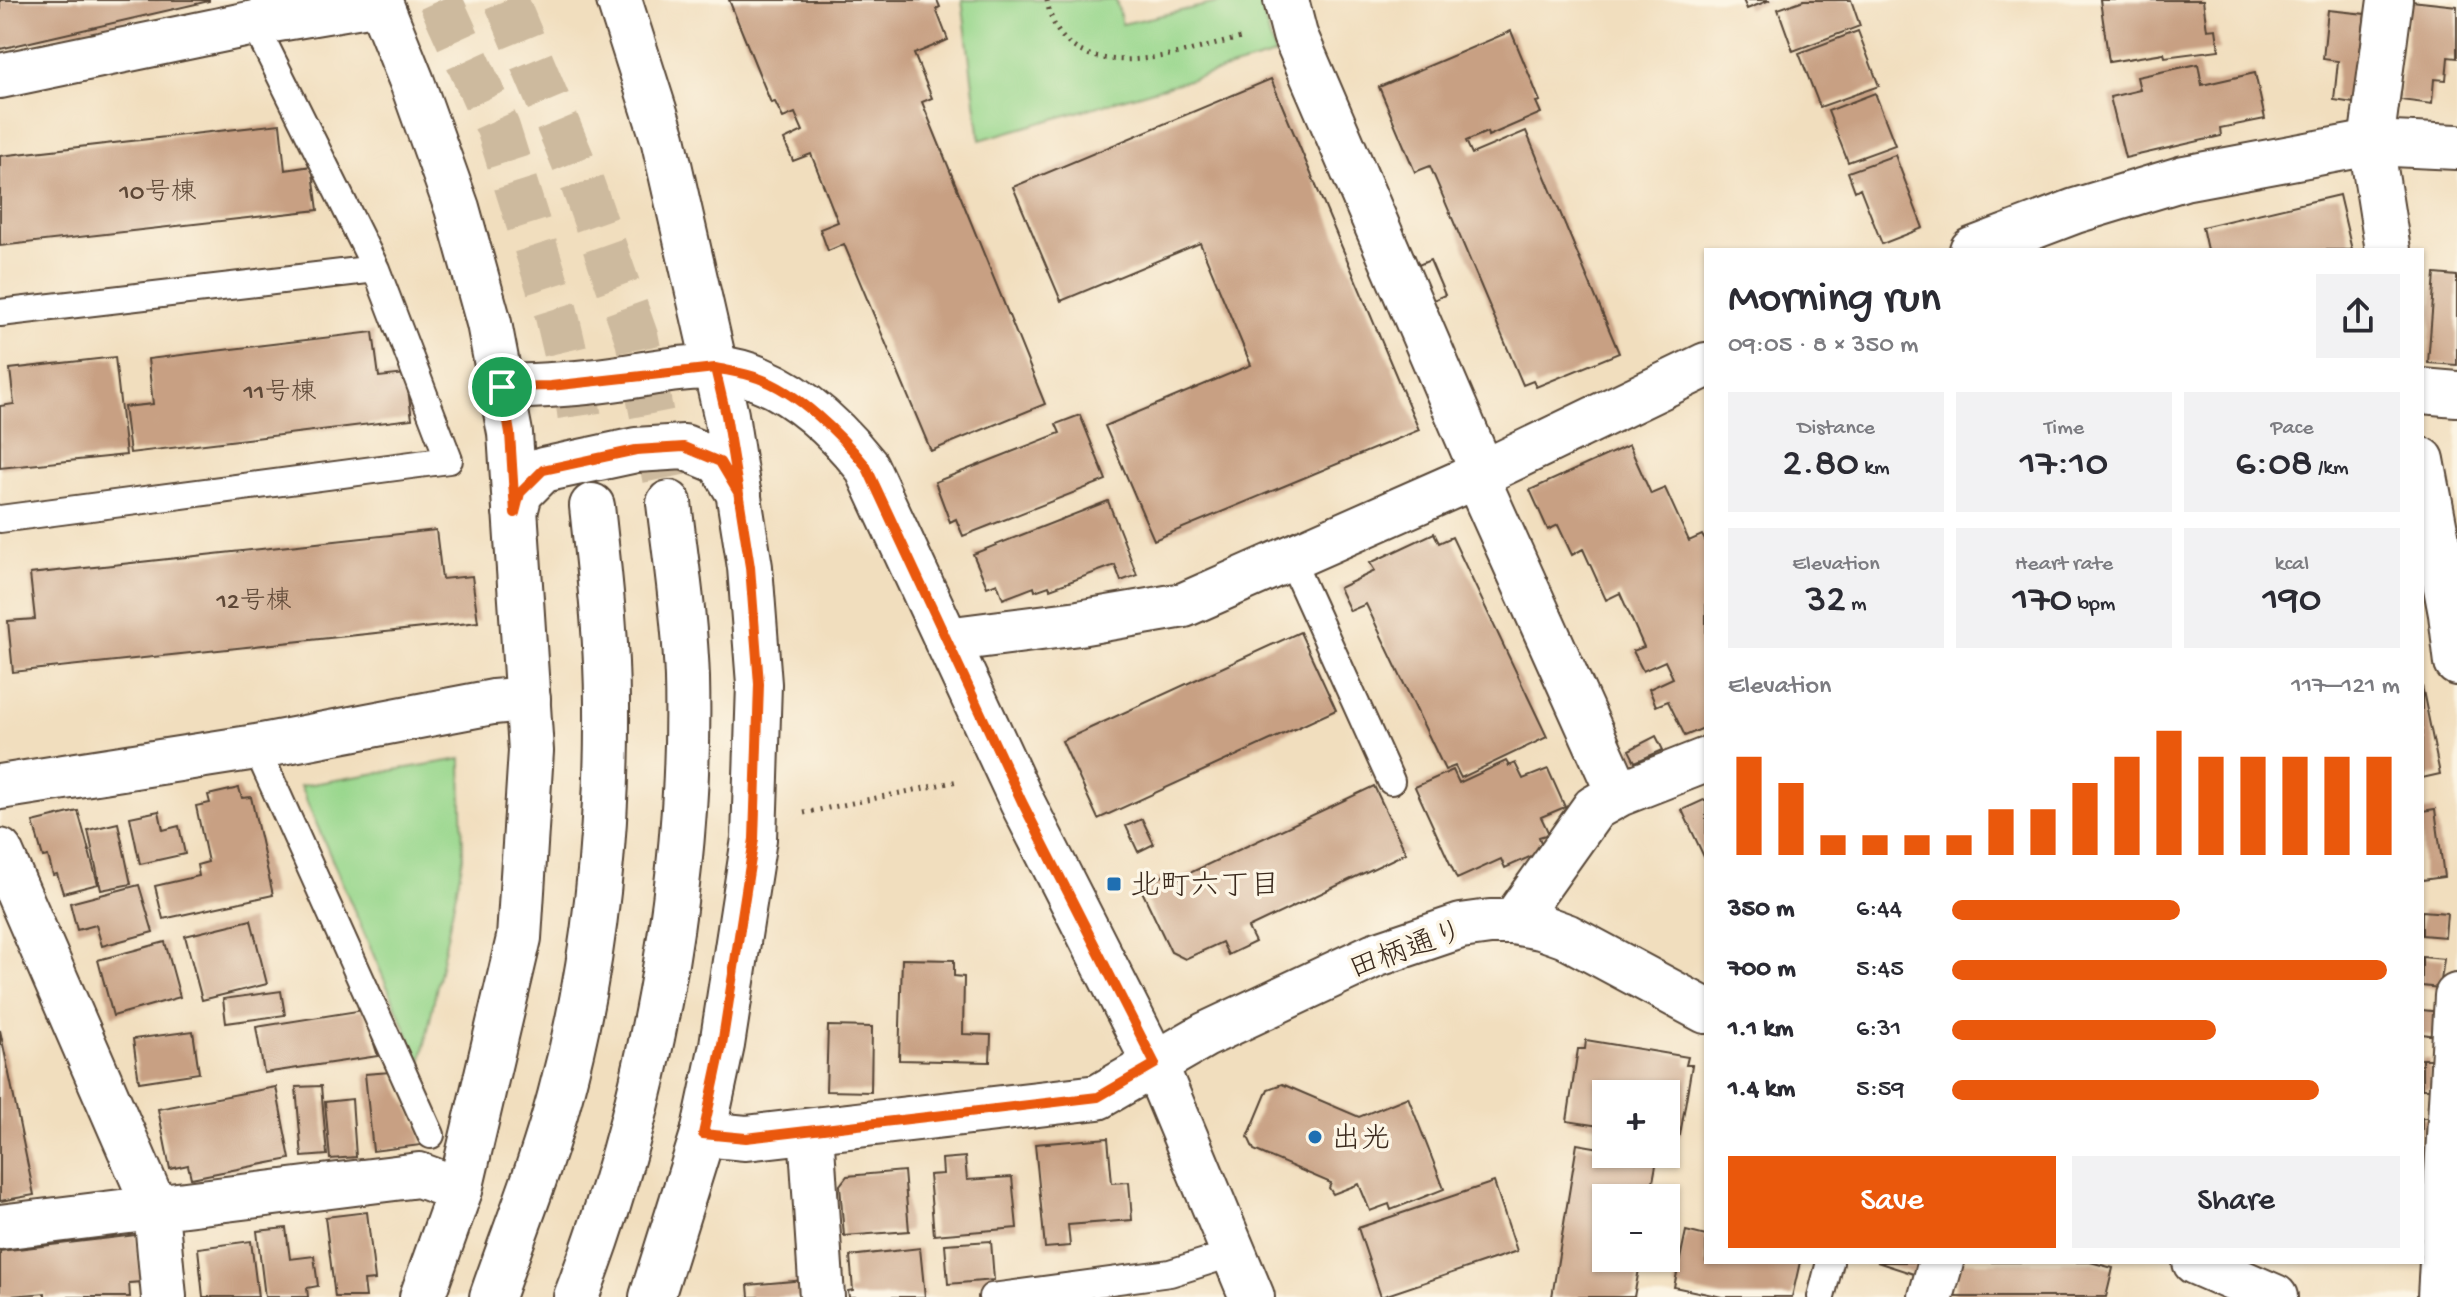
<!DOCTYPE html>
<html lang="en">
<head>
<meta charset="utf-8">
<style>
  :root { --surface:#fff; --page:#f2f2f3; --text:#2b2b33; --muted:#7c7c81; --accent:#ea580c }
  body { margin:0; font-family:"Gochi Hand","Klee One",sans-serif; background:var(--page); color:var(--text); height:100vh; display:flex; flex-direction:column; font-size:30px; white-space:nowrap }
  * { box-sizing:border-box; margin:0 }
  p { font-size:26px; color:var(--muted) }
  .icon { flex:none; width:44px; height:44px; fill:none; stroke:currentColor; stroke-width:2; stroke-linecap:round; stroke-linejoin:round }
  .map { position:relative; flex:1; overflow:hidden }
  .sheet { position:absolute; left:1704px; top:248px; width:720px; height:1016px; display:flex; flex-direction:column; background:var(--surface); border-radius:0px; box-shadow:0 2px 6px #0004 }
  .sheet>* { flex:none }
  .fabs { position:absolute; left:1592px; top:1080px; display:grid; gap:16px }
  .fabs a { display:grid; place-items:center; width:88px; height:88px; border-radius:0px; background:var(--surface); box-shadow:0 2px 6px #0004; font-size:40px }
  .pin { position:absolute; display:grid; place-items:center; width:68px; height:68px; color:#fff; margin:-34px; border:4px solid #fff; border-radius:50%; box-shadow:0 2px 8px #0007 }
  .round { display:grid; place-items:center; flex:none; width:84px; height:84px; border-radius:0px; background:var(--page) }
  .headline { display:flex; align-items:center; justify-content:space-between; height:136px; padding:0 24px }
  h1 { font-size:44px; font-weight:600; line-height:60px }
  .stats { display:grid; grid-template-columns:repeat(3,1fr); gap:12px; height:136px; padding:8px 24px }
  .stats div { display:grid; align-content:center; border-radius:0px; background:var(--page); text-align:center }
  .stats b { font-size:40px; font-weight:600 }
  .stats small { font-size:22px; font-weight:400 }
  .stats p { font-size:22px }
  .chart { height:224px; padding:16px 24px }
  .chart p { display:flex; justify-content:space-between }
  .chart svg { width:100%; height:144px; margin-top:8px; stroke:var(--accent); stroke-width:6 }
  .primary-button { display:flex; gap:16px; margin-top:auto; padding:16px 24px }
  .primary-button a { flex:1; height:92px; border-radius:0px; background:var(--accent); color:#fff; font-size:32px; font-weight:600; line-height:92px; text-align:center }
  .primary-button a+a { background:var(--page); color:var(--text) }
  ul { padding:0 24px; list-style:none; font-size:26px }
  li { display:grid; grid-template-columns:128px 96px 1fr; align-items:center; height:60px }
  li i { height:20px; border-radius:10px; background:var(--accent) }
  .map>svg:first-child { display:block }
  .park { fill:#99d78d; stroke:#6a8056; stroke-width:2 }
  .building { fill:#c8a083 }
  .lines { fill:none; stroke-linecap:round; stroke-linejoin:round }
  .secondary-tunnel { stroke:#cdba9e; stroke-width:44; stroke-dasharray:44 22; stroke-linecap:butt }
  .service-casing { stroke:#564536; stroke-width:30 }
  .minor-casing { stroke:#564536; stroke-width:48 }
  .tertiary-casing { stroke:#564536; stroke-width:48 }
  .secondary-casing { stroke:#564536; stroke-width:48 }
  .primary-casing { stroke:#564536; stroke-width:48 }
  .path { stroke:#564536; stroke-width:5; stroke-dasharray:2 6; stroke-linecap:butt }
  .service { stroke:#fff; stroke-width:26 }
  .minor { stroke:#fff; stroke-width:44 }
  .tertiary { stroke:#fff; stroke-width:44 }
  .secondary { stroke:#fff; stroke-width:44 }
  .primary { stroke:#fff; stroke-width:44 }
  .route-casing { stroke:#fff; stroke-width:16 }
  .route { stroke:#ea580c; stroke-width:10 }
  .poi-dot { fill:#1f6fb2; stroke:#fcf5e5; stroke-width:3 }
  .labels { text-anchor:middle; stroke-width:7; stroke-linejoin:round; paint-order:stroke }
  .number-label { font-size:26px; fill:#5e4837 }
  .poi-label { font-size:30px; fill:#3b2a1e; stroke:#fcf5e5; text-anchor:start }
  .street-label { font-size:30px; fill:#3b2a1e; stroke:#fcf5e5 }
</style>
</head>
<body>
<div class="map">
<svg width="2457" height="1297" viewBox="0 0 2457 1297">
  <rect width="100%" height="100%" fill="#fcf5e5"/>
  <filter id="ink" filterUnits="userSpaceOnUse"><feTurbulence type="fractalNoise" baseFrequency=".0125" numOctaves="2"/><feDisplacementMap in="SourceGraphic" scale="16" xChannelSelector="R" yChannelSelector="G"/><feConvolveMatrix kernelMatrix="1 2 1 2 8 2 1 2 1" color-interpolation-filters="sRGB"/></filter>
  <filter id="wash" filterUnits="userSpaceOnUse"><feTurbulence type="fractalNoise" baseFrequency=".006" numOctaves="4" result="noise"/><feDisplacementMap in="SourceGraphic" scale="32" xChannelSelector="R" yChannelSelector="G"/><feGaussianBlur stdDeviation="1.8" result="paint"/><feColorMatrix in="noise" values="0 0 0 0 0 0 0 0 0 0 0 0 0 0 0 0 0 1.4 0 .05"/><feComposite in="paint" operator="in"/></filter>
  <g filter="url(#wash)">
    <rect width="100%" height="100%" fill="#f1debe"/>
    <!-- park -->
    <path class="park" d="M962,0H1116L1122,24L1230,0H1259L1275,55L980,140Z
      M461,759L463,858L421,1064L300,786Z"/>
    <g id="blocks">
      <!-- building -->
      <path class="building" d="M0,0H209V1L0,49Z
        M729,0H937L940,7L936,9L948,40L914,54L932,98L922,102L1045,404L931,451L844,244L828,251L820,229L838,222L811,154L793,161L784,140L803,131L795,113L783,118L775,102L771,103Z
        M1743,0H1770L1747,9Z
        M1804,0H1851L1860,26L1793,51L1778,9Z
        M2100,0H2203L2207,30L2216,29L2219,50L2165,57L2164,53L2109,62Z
        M2411,1L2457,6V58L2448,57L2446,80L2434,79L2432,104L2400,100Z
        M2328,10L2365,14L2354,103L2334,100L2338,61L2323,59Z
        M1511,31L1540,101L1536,102L1541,113L1488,136L1487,132L1466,141L1472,154L1526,131L1619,353L1536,387L1533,381L1523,385L1430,166L1415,172L1379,87Z
        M1858,31L1879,86L1820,107L1799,53Z
        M2198,64L2202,85L2255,73L2265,119L2220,128L2221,136L2125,158L2110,97L2140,90L2137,77Z
        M1271,79L1419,430L1154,540L1105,426L1251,365L1200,243L1061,301L1013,187Z
        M1875,93L1895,145L1848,162L1828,111Z
        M280,124L285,170L312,166L318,210L0,246V156Z
        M1895,155L1923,228L1882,244L1860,188L1855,191L1848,172Z
        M2339,195L2352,250H2207L2202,227Z
        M1430,260L1445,295L1431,301L1416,266Z
        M2435,274L2457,276V365L2428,363Z
        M373,332L379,377L406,374L412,419L130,453L124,407L153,404L148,359Z
        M115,357L126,455L0,468V406L14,404L10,369Z
        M1080,415L1106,480L963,536L956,519L950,522L935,482L1060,433L1056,424Z
        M1629,445L1651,494L1665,488L1689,541L1702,535L1706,542V727L1685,736L1668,701L1656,706L1649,689L1673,678L1665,661L1643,671L1633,651L1644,647L1620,593L1606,600L1583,549L1572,555L1558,525L1548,530L1530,490Z
        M1108,501L1137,575L1121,581L1115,565L1050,589L1049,586L1035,591L1034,587L1003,599L997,583L987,587L973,554Z
        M436,530L442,579L472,576L478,622L13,672L8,621L35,619L30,574Z
        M1434,533L1439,543L1452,537L1547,737L1461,778L1455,766L1445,770L1366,604L1350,611L1339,588L1375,571L1370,563Z
        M1300,632L1336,710L1098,819L1062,741Z
        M2422,686L2440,774L2422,778Z
        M1656,736L1663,750L1635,762L1629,750Z
        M1506,761L1509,766L1515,763L1523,779L1548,769L1565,807L1541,817L1549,834L1539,837L1541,843L1534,855L1505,868L1501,859L1457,879L1415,787L1453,770L1459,783Z
        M1374,786L1406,853L1248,928L1255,942L1228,955L1222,942L1185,959L1171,952L1140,887L1169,873L1173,881Z
        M239,788L242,798L251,797L273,895L163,919L155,886L199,876L197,865L208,862L196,806L210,803L208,795Z
        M1706,799V861L1682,810Z
        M2435,809L2444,877L2422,880V811Z
        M78,811L98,884L63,893L57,874L53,875L48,856L43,857L33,822Z
        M159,811L163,830L179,826L185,854L140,864L130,817Z
        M1142,819L1154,844L1138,852L1126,826Z
        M118,823L131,884L101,890L88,830Z
        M139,885L153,932L102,946L96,925L77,930L70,903Z
        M2422,911L2447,913L2445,937L2422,935Z
        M251,920L267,984L202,1000L185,936Z
        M165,942L180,997L113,1016L98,960Z
        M2422,957L2444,959L2440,988L2422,986Z
        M902,959L954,960V976L964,977L963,1034L991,1035L990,1062L899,1060Z
        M281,991L285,1015L226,1023L223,999Z
        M363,1010L378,1056L264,1073L256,1027Z
        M2422,1010L2440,1012L2437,1036L2422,1034Z
        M828,1026L872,1027L871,1092L826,1091Z
        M0,1030L34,1195L0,1201Z
        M193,1031L199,1073L139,1082L133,1039Z
        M1586,1040L1688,1057L1686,1065H1692L1680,1135L1666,1132V1094H1606V1127L1567,1121L1578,1049H1585Z
        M2422,1059H2430V1089H2422Z
        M391,1072L420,1131L421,1145L373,1151L365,1074Z
        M1282,1084L1359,1117L1408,1097L1444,1189L1391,1210L1389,1204L1370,1211L1359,1184L1333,1194L1329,1188L1331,1183L1254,1150L1248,1137L1268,1089Z
        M321,1086L327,1155L302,1157L296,1087Z
        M276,1087L290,1159L191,1178L188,1165L170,1169L158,1109Z
        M352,1099L356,1157L330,1159L325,1102Z
        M2422,1118H2433V1163H2422Z
        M1108,1138L1112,1183L1129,1182L1132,1220L1068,1225L1070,1246L1045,1248L1035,1144Z
        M1577,1144L1606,1149V1154H1658L1650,1198H1606V1258H1641L1634,1297H1552Z
        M965,1157L967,1180L1012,1177L1017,1228L934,1235L929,1175L943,1174L942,1159Z
        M904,1171L909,1231L844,1236L840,1185L847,1176Z
        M1494,1182L1517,1251L1381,1297L1358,1228Z
        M367,1212L375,1280L364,1281L366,1297H335L325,1217Z
        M286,1228L290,1259L314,1256L318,1286L307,1288L308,1297H265L257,1231Z
        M1686,1231L1706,1236V1262H1800L1792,1297H1722L1674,1287Z
        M136,1235L142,1282L129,1283L130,1297H45V1293L0,1297V1251Z
        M251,1241L258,1297H203L198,1248Z
        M991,1241L994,1280L948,1284L945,1244Z
        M920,1248L925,1297H849L848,1291L853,1290L850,1256Z
        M1877,1262H1925L1920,1276Z
        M1961,1262H2090L2113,1268L2106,1297H1953Z
        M805,1280L806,1297H749L748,1285Z"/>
    </g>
  </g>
  <g filter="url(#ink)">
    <use href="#blocks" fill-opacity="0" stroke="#564536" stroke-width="2"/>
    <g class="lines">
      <!-- secondary-tunnel -->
      <path class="secondary-tunnel" d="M440,0L498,128L556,312L578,405L591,499
        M506,0L581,180L637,339L669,503"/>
      <defs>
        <path id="service" d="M0,313L376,269L254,23
          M0,519L449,460L376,269
          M1291,560L1391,781
          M256,747L431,1135
          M992,1297L1170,1273L1234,1253
          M1821,1297L1830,1262"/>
        <path id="minor" d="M1286,0L1295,35L1483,473
          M0,76L254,23L380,2
          M1972,250L2075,211L2184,178L2371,143L2457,147
          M2422,391L2457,394
          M1476,476L1619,794
          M946,640L1079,623L1184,605L1476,476L1706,365
          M0,787L256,747L493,702L528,699
          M0,851L156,1210L164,1297
          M1513,922L1594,808L1619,794L1706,760
          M811,1131L822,1297
          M703,1134L746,1138L1098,1097L1155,1064
          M0,1227L419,1175L460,1190
          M1931,1297L1941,1262"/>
        <path id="tertiary" d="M502,387C539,386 576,384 612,379C644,375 684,365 716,368C778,374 829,420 866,466L1022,802L1155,1064L1252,1297
          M1155,1064L1205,1035L1375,955L1461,926L1490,922H1513L1541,927L1566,936L1706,1011
          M2195,1262L2275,1297"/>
        <path id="secondary" d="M2388,250L2371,143L2390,0
          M2422,460L2451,614L2457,663
          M492,1297C515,1230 542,1164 560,1096C594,971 608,835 607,705C607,638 599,572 592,506
          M576,1297C649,1107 692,883 687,678C685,620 676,561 669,503
          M2440,1297L2457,996"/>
        <path id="primary" d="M379,0L412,82L457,208L489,323L510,433L531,751L519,938L460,1190L422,1297
          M619,0L663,138L726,415L750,567L759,684L754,839L722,1045L703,1134L652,1297
          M515,513L520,493L543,470L636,450L684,447L720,462L739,494"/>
      </defs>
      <!-- service casing -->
      <use href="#service" class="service-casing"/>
      <!-- minor casing -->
      <use href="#minor" class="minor-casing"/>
      <!-- tertiary casing -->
      <use href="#tertiary" class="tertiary-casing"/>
      <!-- secondary casing -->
      <use href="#secondary" class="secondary-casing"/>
      <!-- primary casing -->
      <use href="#primary" class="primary-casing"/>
      <!-- path -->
      <path class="path" d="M1047,0C1062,96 1183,51 1245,37
        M804,813L958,781"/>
      <!-- service -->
      <use href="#service" class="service"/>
      <!-- minor -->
      <use href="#minor" class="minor"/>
      <!-- tertiary -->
      <use href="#tertiary" class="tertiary"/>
      <!-- secondary -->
      <use href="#secondary" class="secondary"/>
      <!-- primary -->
      <use href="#primary" class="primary"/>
    </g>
  </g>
  <g class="lines" filter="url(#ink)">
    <defs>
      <path id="route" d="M502,387L510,433L515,513L520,493L543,470L636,450L684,447L720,462L739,494L726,415L715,368C729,371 745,373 758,378C798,392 840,434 866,466L1022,802L1155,1064L1098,1097L746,1138L703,1134L722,1045L754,839L759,684L750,567L726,415L715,368L551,386L502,387"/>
    </defs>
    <!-- route casing -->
    <use href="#route" class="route-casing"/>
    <!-- route -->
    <use href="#route" class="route"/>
  </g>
  <!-- markers -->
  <g class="poi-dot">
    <rect x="1106" y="876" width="16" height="16" rx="4"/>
    <circle cx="1315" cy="1137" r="8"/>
  </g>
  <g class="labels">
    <!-- number labels -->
    <g class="number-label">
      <text x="158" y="199">10号棟</text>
      <text x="280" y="399">11号棟</text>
      <text x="254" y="608">12号棟</text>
    </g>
    <!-- poi labels -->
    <g class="poi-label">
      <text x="1130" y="894">北町六丁目</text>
      <text x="1331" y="1147">出光</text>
    </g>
    <!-- street labels -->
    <g class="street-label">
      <text transform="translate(1406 948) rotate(-20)" y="10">田柄通り</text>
    </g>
  </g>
</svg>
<div class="fabs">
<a>+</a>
<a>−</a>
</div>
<div class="pin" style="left:502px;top:387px;background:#1e9e55"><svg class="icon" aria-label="arrive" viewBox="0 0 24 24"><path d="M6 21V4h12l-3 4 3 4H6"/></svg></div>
<section class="sheet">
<div class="headline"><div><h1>Morning run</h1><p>09:05 · 8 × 350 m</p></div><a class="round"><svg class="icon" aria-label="share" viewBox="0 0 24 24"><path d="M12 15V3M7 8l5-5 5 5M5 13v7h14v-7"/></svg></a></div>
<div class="stats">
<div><p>Distance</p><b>2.80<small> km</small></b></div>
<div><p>Time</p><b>17:10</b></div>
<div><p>Pace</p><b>6:08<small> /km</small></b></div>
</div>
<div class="stats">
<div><p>Elevation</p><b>32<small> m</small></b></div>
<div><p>Heart rate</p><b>170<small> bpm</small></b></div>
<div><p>kcal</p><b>190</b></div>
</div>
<div class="chart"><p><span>Elevation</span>117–121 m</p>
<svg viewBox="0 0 160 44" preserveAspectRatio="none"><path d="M5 44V14M15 44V22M25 44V38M35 44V38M45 44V38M55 44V38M65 44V30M75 44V30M85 44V22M95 44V14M105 44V6M115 44V14M125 44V14M135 44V14M145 44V14M155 44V14"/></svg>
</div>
<ul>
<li><b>350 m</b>6:44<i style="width:51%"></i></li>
<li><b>700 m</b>5:45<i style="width:97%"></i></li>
<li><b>1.1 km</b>6:31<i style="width:59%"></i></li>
<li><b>1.4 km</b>5:59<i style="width:82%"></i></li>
</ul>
<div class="primary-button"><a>Save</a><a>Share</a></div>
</section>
</div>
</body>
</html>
